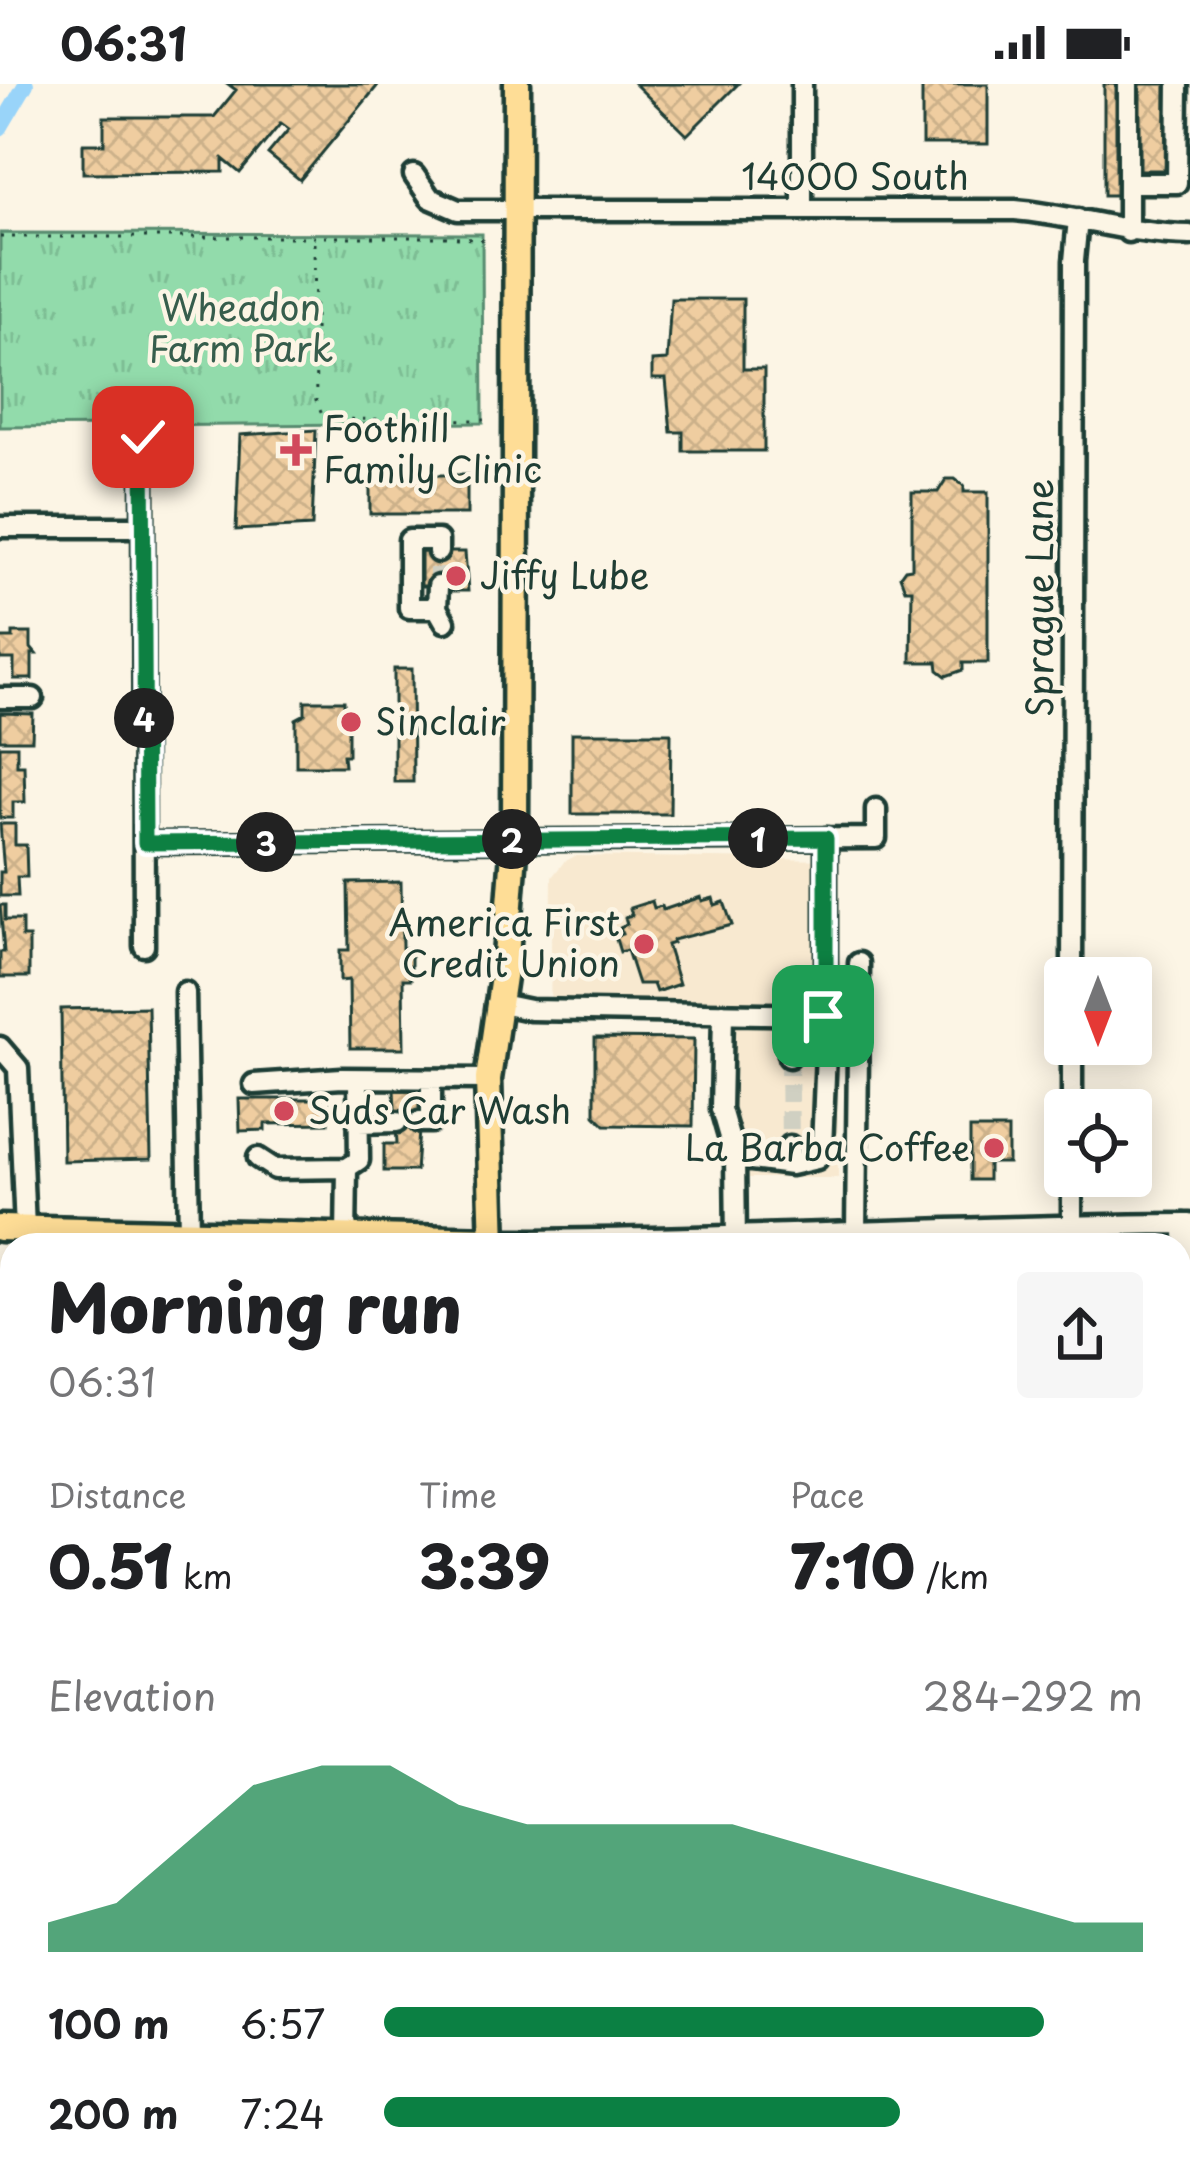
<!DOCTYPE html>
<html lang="en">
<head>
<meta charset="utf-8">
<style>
  :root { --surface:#fff; --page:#f6f6f6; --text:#202124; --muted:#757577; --accent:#0b8043 }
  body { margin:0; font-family:"Playpen Sans",sans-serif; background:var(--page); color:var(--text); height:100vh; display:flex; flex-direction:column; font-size:45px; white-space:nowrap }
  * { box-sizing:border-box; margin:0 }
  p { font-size:39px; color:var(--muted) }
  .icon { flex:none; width:66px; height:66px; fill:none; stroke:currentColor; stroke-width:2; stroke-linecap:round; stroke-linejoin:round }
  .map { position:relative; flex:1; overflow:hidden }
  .drawer { position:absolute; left:0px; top:1149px; width:1191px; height:948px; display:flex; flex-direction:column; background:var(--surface); border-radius:36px 36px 0 0; box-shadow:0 6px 30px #0003 }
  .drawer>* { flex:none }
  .needle { width:78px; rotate:180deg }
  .buttons { position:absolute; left:1044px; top:873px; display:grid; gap:24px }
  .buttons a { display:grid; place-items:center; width:108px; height:108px; border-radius:12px; background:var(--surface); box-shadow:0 6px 30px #0003; font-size:60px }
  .pin { position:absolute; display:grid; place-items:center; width:102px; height:102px; color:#fff; margin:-51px; border-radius:24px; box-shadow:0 6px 18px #0006 }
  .km { position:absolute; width:60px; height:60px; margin:-30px; border-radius:50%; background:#222; color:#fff; font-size:33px; line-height:60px; text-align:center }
  .round { display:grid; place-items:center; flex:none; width:126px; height:126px; border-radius:12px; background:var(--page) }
  .head { display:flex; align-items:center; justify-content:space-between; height:204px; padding:0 48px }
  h1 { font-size:66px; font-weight:800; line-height:90px }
  .metrics { display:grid; grid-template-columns:repeat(3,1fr); gap:18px; height:204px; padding:12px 48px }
  .metrics div { display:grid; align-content:center }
  .metrics b { font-size:60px; font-weight:800 }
  .metrics small { font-size:33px; font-weight:400 }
  .metrics p { font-size:33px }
  .chart { height:336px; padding:24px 48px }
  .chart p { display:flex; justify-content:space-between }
  .chart svg { width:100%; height:216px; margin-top:12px; fill:var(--accent); opacity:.7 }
  ul { padding:0 48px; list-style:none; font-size:39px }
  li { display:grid; grid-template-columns:192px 144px 1fr; align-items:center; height:90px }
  li i { height:30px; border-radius:15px; background:var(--accent) }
  .status { display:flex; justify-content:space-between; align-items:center; height:84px; padding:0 60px; background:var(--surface); direction:ltr }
  .status svg { height:33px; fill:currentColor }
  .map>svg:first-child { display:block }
  .built { fill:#f8e9d0 }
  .grass { fill:#92dbab; stroke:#588c70; stroke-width:3 }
  .park { fill:url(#park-tufts); stroke:#588c70; stroke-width:3 }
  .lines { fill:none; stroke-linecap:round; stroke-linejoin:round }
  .canal { stroke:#99d4f9; stroke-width:16 }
  .building { fill:url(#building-cross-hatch); stroke:#1f3d34; stroke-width:3 }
  .minor-tunnel { stroke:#d0d0c2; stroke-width:18; stroke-dasharray:18 9; stroke-linecap:butt }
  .minor-casing { stroke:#1f3d34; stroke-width:27 }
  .major-casing { stroke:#1f3d34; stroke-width:33 }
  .path { stroke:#1f3d34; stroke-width:3; stroke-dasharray:3 9; stroke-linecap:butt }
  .minor { stroke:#fcf5e5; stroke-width:18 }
  .major { stroke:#fedd96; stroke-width:24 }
  .route-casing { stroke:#fff; stroke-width:24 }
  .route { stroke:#0b8043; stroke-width:15 }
  .poi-dot { fill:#d1495b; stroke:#fcf5e5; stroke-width:4.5 }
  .labels { text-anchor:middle; stroke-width:9; stroke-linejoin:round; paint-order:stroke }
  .street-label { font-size:36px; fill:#1f3d34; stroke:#fcf5e5 }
  .park-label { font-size:36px; fill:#365d4c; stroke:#fcf5e5 }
  .poi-label { font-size:36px; fill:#1f3d34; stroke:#fcf5e5; text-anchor:start }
</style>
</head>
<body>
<div class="status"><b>06:31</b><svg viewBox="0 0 49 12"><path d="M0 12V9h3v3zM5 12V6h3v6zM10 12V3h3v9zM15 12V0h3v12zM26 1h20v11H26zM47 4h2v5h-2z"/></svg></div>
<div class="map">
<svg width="1190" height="2097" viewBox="0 0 1190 2097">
  <defs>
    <pattern id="park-tufts" width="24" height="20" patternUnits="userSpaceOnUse" patternTransform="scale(3)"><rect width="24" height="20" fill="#92dbab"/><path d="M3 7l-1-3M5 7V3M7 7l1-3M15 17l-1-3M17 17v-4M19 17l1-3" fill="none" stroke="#7dbd94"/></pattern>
    <pattern id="building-cross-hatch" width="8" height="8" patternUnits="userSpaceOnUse" patternTransform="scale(3)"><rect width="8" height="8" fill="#efcda0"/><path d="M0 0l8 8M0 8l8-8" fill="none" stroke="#ccb18a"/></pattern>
  </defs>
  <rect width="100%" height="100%" fill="#fcf5e5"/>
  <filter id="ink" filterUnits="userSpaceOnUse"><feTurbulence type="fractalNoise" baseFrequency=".00833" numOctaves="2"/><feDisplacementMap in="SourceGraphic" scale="24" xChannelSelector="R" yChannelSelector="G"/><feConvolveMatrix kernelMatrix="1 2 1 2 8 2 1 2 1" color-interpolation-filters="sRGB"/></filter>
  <g filter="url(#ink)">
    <!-- built -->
    <path class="built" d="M575,772L836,776L838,1094H723L716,937H550L552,793L564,778Z"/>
    <!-- grass -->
    <path class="grass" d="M1190,1775V2095L1138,2085H1179V1776Z
      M191,2085H572V2097H191Z
      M830,2085H931L952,2097H845Z"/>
    <!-- park -->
    <path class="park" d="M0,149L482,150L483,339L0,343Z"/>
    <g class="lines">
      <!-- canal -->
      <path class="canal" d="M0,44L26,0"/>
    </g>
    <!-- building -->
    <path class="building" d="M228,0H379L300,96L268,70L289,45L281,39L240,89L223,75V88L83,89V60H104V33H214L236,6Z
      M635,0H738L687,51Z
      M922,0H988V60H922Z
      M1104,0H1118L1119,111H1104Z
      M1139,0H1169V86H1138Z
      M671,215H743V285H764V367H683V348H671L666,295H652V277L667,276Z
      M316,346L312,442L236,446L240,351Z
      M370,391H467V430H370Z
      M946,395H955L964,402V408H988V579H963V586L946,592L938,586L937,578H911L912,505H905L900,492L905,485L912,484V408H938Z
      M417,468H465L468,507H451V502H417Z
      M13,549H31V564L36,570H32V595H14V575H0V554H13Z
      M394,585H412L413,698H394Z
      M305,617H344V627H348V671H343L344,682H296V635L305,630Z
      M0,629L33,630L32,656H0Z
      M572,649H671L670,730H572Z
      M0,662H17V681H24L25,718H13V734H0Z
      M0,740H15V761H26L27,793H17L18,812H0V788H4Z
      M401,798L402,864H411V895H403L404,964H350L349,896L340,897V866H349L348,799Z
      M701,813L702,817L713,814L715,821L724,818L732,841L672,856L673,859L667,861L679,900L656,908L653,900H638L627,866L620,868L615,852L622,850L620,843L627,840L625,833L632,831L630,824L652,817L654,824L662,822L663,826Z
      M0,821H5V836H22V853H29V893H0V868H4Z
      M148,923L151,1075L63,1077L61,925Z
      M595,954L694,955L693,1042L605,1041L595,1031Z
      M394,1006H422L416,1087H384V1060H397Z
      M239,1015H328V1039L265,1040V1046L240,1047Z
      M970,1045H1008V1079H988V1096H970Z
      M0,1914H12V1966H0Z"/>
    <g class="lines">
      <!-- minor-tunnel -->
      <path class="minor-tunnel" d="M438,502V468
        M789,973L790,1062
        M1179,1819H1190
        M1179,1955H1190"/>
      <defs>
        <path id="minor" d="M1128,0V148
          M414,91L430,114L458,126H1015C1075,131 1130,151 1190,151
          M1128,99H1177L1178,0
          M802,126V0
          M143,353L144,862
          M0,443H143
          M438,502L437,524L445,538
          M437,524H409V456H438V468
          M0,614H33
          M145,759L876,754V725
          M1072,894L1074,177L1078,135
          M185,908L189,1151
          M496,919L530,926L823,931L826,919V754
          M723,929L721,1025L735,1074L736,1161
          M0,963L18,984L25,1145
          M789,973L790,953L800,947H821L826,968L822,1064L817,1075L791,1081L790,1062
          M254,1000L342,994L488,995
          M1072,1026V960
          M419,1038H431V996
          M358,1039L397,1038
          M258,1074L275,1085L347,1084
          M735,1074L791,1081
          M1184,1140L1190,1642
          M1072,1141V1092
          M856,1148L859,879
          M346,1155L347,1084L359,1076L358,996
          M492,1156C725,1156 957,1141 1190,1140
          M1179,1776L1190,1773
          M0,1815H12
          M0,1998H12
          M76,2097V2085
          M612,2097L618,2085"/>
        <path id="major" d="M0,1144L492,1156
          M493,1161L488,995L506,872L515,755L517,0
          M972,2085L996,2097
          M1065,2085L1106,2097"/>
      </defs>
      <!-- minor casing -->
      <use href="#minor" class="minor-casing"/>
      <!-- major casing -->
      <use href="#major" class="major-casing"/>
      <!-- path -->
      <path class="path" d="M0,153H446L486,156
        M314,159L316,317L324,335L485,336"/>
      <!-- minor -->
      <use href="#minor" class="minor"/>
      <!-- major -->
      <use href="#major" class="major"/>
    </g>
  </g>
  <g class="lines" filter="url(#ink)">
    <defs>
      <path id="route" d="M143,353L145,759L826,754V919L823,932"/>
    </defs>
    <!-- route casing -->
    <use href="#route" class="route-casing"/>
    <!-- route -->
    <use href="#route" class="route"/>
  </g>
  <!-- markers -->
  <g class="poi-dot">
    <path d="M290 348h12v12h12v12h-12v12h-12v-12h-12v-12h12z"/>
    <circle cx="456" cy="492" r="12"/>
    <circle cx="351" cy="638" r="12"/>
    <circle cx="644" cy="860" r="12"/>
    <circle cx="284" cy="1027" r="12"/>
    <circle cx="994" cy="1064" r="12"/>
  </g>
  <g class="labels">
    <!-- street labels -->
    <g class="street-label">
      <text x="855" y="106">14000 South</text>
      <text transform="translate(1040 514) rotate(-90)" y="13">Sprague Lane</text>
    </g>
    <!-- park labels -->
    <g class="park-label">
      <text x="241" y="237">Wheadon<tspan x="241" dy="41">Farm Park</tspan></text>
    </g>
    <!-- poi labels -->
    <g class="poi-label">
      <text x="323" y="358">Foothill<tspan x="323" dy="41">Family Clinic</tspan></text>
      <text x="480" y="505">Jiffy Lube</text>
      <text x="375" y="651">Sinclair</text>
      <text x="620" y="852" text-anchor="end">America First<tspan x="620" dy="41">Credit Union</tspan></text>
      <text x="308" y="1040">Suds Car Wash</text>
      <text x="970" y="1077" text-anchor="end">La Barba Coffee</text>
    </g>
  </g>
</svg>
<div class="buttons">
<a><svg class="needle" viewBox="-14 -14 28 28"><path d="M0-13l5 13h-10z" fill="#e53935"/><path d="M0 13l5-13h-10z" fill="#757577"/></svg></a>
<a><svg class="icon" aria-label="locate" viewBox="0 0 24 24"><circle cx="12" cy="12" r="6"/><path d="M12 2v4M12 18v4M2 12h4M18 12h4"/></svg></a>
</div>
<div class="pin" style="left:823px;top:932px;background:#1e9e55"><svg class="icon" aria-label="arrive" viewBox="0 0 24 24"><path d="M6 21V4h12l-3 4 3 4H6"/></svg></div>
<div class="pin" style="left:143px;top:353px;background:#d93025"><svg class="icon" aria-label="check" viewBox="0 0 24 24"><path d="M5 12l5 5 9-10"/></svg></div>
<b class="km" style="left:758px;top:754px">1</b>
<b class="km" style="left:512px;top:755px">2</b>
<b class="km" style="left:266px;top:758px">3</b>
<b class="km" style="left:144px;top:634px">4</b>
<section class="drawer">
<div class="head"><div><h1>Morning run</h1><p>06:31</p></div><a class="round"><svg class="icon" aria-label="share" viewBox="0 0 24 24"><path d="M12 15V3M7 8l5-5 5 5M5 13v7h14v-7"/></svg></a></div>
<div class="metrics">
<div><p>Distance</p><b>0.51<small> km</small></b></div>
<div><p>Time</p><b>3:39</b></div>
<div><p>Pace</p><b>7:10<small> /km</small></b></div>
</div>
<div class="chart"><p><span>Elevation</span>284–292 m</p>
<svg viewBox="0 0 160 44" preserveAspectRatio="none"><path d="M0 44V38L10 34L20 22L30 10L40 6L50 6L60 14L70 18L80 18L90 18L100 18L110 22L120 26L130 30L140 34L150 38L160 38V44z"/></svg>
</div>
<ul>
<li><b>100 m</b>6:57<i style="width:87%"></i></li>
<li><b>200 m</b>7:24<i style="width:68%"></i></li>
</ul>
</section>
</div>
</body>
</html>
